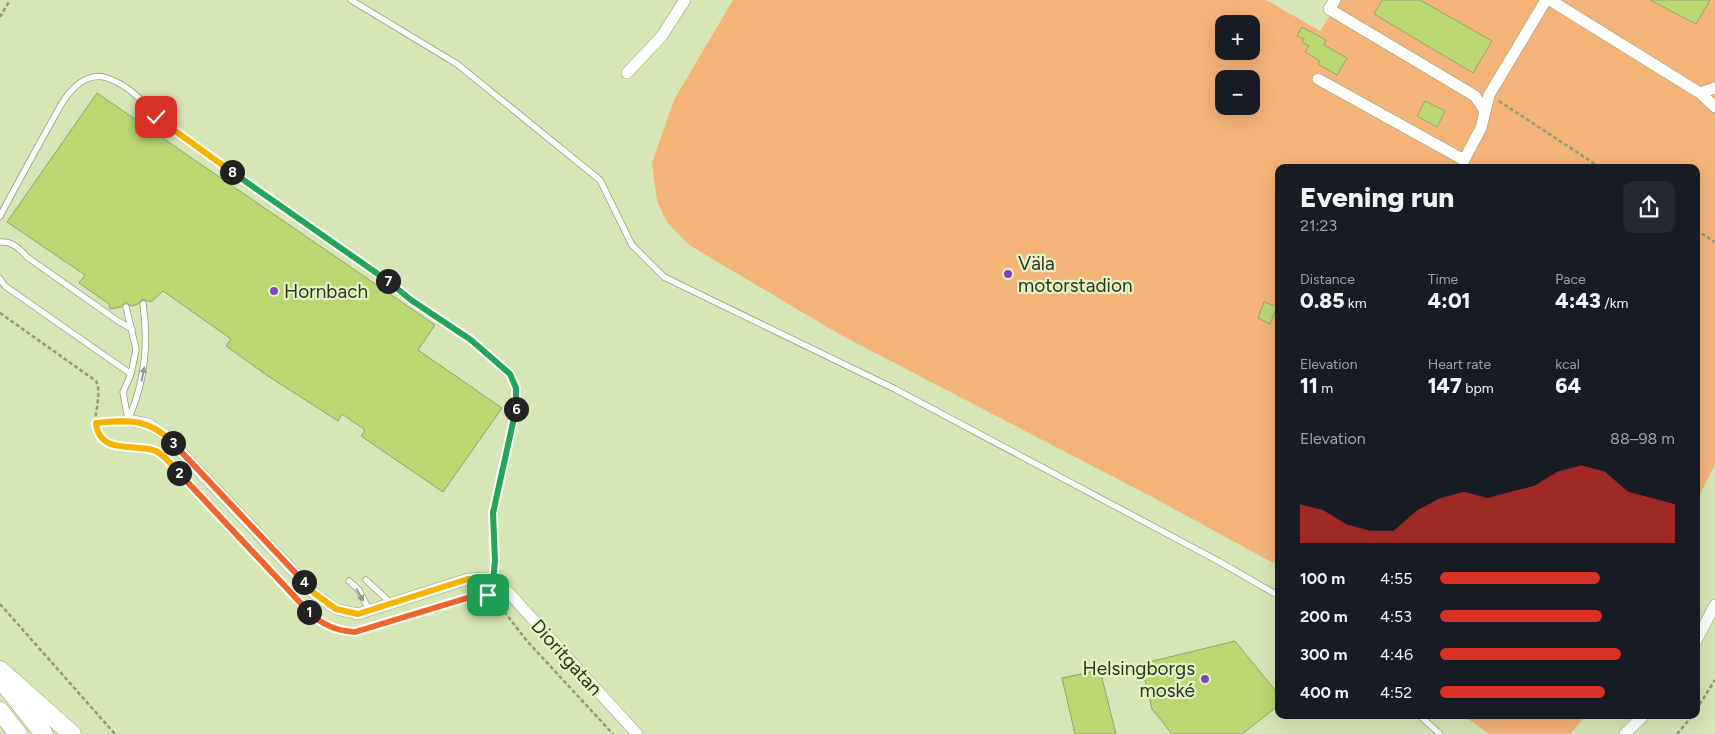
<!DOCTYPE html>
<html lang="en">
<head>
<meta charset="utf-8">
<style>
  :root { --surface:#171b24; --page:#242831; --text:#f1f3f6; --muted:#9ea1a6; --accent:#d93025 }
  body { margin:0; font-family:Figtree,sans-serif; background:var(--page); color:var(--text); height:100vh; display:flex; flex-direction:column; font-size:19px; white-space:nowrap }
  * { box-sizing:border-box; margin:0 }
  p { font-size:16px; color:var(--muted) }
  .icon { flex:none; width:28px; height:28px; fill:none; stroke:currentColor; stroke-width:2; stroke-linecap:round; stroke-linejoin:round }
  .map { position:relative; flex:1; overflow:hidden }
  .drawer { position:absolute; left:1275px; top:164px; width:425px; height:555px; display:flex; flex-direction:column; background:var(--surface); border-radius:10px; box-shadow:0 5px 20px #0002 }
  .drawer>* { flex:none }
  .controls { position:absolute; left:1215px; top:15px; display:grid; gap:10px }
  .controls a { display:grid; place-items:center; width:45px; height:45px; border-radius:10px; background:var(--surface); box-shadow:0 5px 20px #0002; font-size:25px }
  .pin { position:absolute; display:grid; place-items:center; width:42px; height:42px; color:#fff; margin:-21px; border-radius:10px; box-shadow:0 2px 8px #0006 }
  .km { position:absolute; width:25px; height:25px; margin:-12px; border-radius:50%; background:#222; color:#fff; font-size:14px; line-height:25px; text-align:center }
  .round { display:grid; place-items:center; flex:none; width:52px; height:52px; border-radius:10px; background:var(--page) }
  .headline { display:flex; align-items:center; justify-content:space-between; height:85px; padding:0 25px }
  h1 { font-size:28px; font-weight:800; line-height:38px }
  .metrics { display:grid; grid-template-columns:repeat(3,1fr); gap:8px; height:85px; padding:5px 25px }
  .metrics div { display:grid; align-content:center }
  .metrics b { font-size:21px; font-weight:800 }
  .metrics small { font-size:14px; font-weight:400 }
  .metrics p { font-size:14px }
  .chart { height:140px; padding:10px 25px }
  .chart p { display:flex; justify-content:space-between }
  .chart svg { width:100%; height:90px; margin-top:5px; fill:var(--accent); opacity:.7 }
  ul { padding:0 25px; list-style:none; font-size:16px }
  li { display:grid; grid-template-columns:80px 60px 1fr; align-items:center; height:38px }
  li i { height:12px; border-radius:6px; background:var(--accent) }
  .map>svg:first-child { display:block }
  .green { fill:#f4b379; fill-rule:evenodd }
  .building { fill:#bad772; stroke:#92a074 }
  .lines { fill:none; stroke-linecap:round; stroke-linejoin:round }
  .service-casing { stroke:#909e72; stroke-width:7 }
  .minor-casing { stroke:#909e72; stroke-width:12 }
  .primary-casing { stroke:#909e72; stroke-width:19 }
  .path { stroke:#909b78; stroke-width:2.5; stroke-dasharray:4 2.5; stroke-linecap:butt }
  .service { stroke:#fff; stroke-width:5.5 }
  .minor { stroke:#fff; stroke-width:11 }
  .primary { stroke:#fff; stroke-width:18 }
  .oneway { fill:#969a90 }
  .split-1-casing { stroke:#fff; stroke-width:10 }
  .split-2-casing { stroke:#fff; stroke-width:10 }
  .split-3-casing { stroke:#fff; stroke-width:10 }
  .split-4-casing { stroke:#fff; stroke-width:10 }
  .split-5-casing { stroke:#fff; stroke-width:10 }
  .split-6-casing { stroke:#fff; stroke-width:10 }
  .split-7-casing { stroke:#fff; stroke-width:10 }
  .split-8-casing { stroke:#fff; stroke-width:10 }
  .split-9-casing { stroke:#fff; stroke-width:10 }
  .split-1 { stroke:#f0652b; stroke-width:6 }
  .split-2 { stroke:#f0652b; stroke-width:6 }
  .split-3 { stroke:#f5b400; stroke-width:6 }
  .split-4 { stroke:#f0652b; stroke-width:6 }
  .split-5 { stroke:#f5b400; stroke-width:6 }
  .split-6 { stroke:#22a559; stroke-width:6 }
  .split-7 { stroke:#22a559; stroke-width:6 }
  .split-8 { stroke:#22a559; stroke-width:6 }
  .split-9 { stroke:#f5b400; stroke-width:6 }
  .poi-dot { fill:#7e46bd; stroke:#e4f3c4; stroke-width:2 }
  .labels { text-anchor:middle; stroke-width:4.5; stroke-linejoin:round; paint-order:stroke }
  .poi-label { font-size:19px; fill:#2e3422; stroke:#e4f3c4; text-anchor:start }
  .street-label { font-size:19px; fill:#2e3422; stroke:#e4f3c4 }
</style>
</head>
<body>
<div class="map">
<svg width="1715" height="734" viewBox="0 0 1715 734">
  <rect width="100%" height="100%" fill="#d7e6b7"/>
  <!-- green -->
  <path class="green" d="M733,0H1266L1320,31L1340,0H1715V464L1696,502V168H1279V566L1154,498L839,334L689,245L667,222L657,201L652,163L674,100ZM1224,24H1251V51H1224ZM1224,79H1251V106H1224Z
    M1463,715H1586L1570,734H1489Z"/>
  <!-- building -->
  <path class="building" d="M1382,0H1420L1492,41L1473,73L1374,14Z
    M1650,0H1710L1696,24Z
    M1302,27L1326,40L1324,45L1347,58L1337,75L1318,64L1320,61L1305,52L1309,46L1302,42L1304,39L1297,36Z
    M97,93L435,325L418,350L502,408L443,492L361,436L365,430L342,414L338,421L265,374L226,346L231,339L163,291L151,302L142,299L138,304L131,306L125,302L121,307L110,309L109,304L79,283L85,275L7,222Z
    M1425,101L1445,111L1437,127L1417,116Z
    M1264,302L1277,307L1270,324L1258,318Z
    M1235,641L1279,695V705L1242,734H1172L1152,709L1141,664Z
    M1100,670L1116,734H1075L1062,678Z"/>
  <g class="lines">
    <defs>
      <path id="service" d="M351,0L457,64L600,180L632,245L664,277L895,389L1220,562L1279,596
        M0,216C16,186 32,157 48,128C56,115 62,99 73,89C82,79 95,74 107,78C136,88 148,110 170,128L471,341C485,354 509,369 515,386C523,407 502,467 497,491C491,521 496,551 493,582
        M0,242C12,241 19,248 27,257L118,321L132,329
        M0,279L5,286L131,374
        M126,307L136,349L131,374L123,392L128,420
        M128,420C145,382 149,345 143,304
        M366,580L392,604
        M349,581L359,590L369,610
        M1419,715L1440,734"/>
      <path id="minor" d="M1335,0L1329,9L1475,96L1485,111
        M1550,0L1700,93L1715,107
        M627,73L661,37L685,0
        M1318,79L1464,160L1481,128L1489,95L1546,0
        M1700,93L1715,88
        M128,420L148,424L164,434L314,593L336,609L358,614L468,579L489,578L509,593L637,734
        M1696,641L1715,605
        M1625,734L1644,715"/>
      <path id="primary" d="M0,670L72,734
        M7,687L44,734
        M0,711L18,734"/>
    </defs>
    <!-- service casing -->
    <use href="#service" class="service-casing"/>
    <!-- minor casing -->
    <use href="#minor" class="minor-casing"/>
    <!-- primary casing -->
    <use href="#primary" class="primary-casing"/>
    <!-- path -->
    <path class="path" d="M0,17L10,0
      M1499,101L1601,168
      M1696,230L1715,242
      M0,313L96,381C103,396 92,415 97,430C106,457 141,442 159,453L316,619L334,629L355,632L477,595H488L496,601L527,641L613,734
      M96,423L117,421
      M0,604L115,734
      M1696,710L1715,680
      M1677,734L1693,715"/>
    <!-- service -->
    <use href="#service" class="service"/>
    <!-- minor -->
    <use href="#minor" class="minor"/>
    <!-- primary -->
    <use href="#primary" class="primary"/>
  </g>
  <!-- one-way arrows -->
  <defs><path id="oneway-solid" d="M-6-.8H1V-3.2L6.5 0L1 3.2V.8H-6Z" transform="scale(1.25)"/></defs>
  <g class="oneway">
    <use href="#oneway-solid" transform="translate(143 374) rotate(-79)"/>
    <use href="#oneway-solid" transform="translate(360 595) rotate(60)"/>
  </g>
  <g class="lines">
    <defs>
      <path id="split-1" d="M309,612C322,625 336,631 355,632L477,595H488"/>
      <path id="split-2" d="M179,473L309,612"/>
      <path id="split-3" d="M173,443C149,418 128,420 96,423C99,454 132,444 153,450C163,453 172,465 179,473"/>
      <path id="split-4" d="M173,443L304,582"/>
      <path id="split-5" d="M304,582L314,593L336,609L358,614L468,579H478"/>
      <path id="split-6" d="M478,579L488,578L493,582L495,561L493,513L516,409"/>
      <path id="split-7" d="M388,281L411,300L471,340L510,374L516,388V409"/>
      <path id="split-8" d="M232,172L388,281"/>
      <path id="split-9" d="M156,117L232,172"/>
    </defs>
    <!-- split-1 casing -->
    <use href="#split-1" class="split-1-casing"/>
    <!-- split-2 casing -->
    <use href="#split-2" class="split-2-casing"/>
    <!-- split-3 casing -->
    <use href="#split-3" class="split-3-casing"/>
    <!-- split-4 casing -->
    <use href="#split-4" class="split-4-casing"/>
    <!-- split-5 casing -->
    <use href="#split-5" class="split-5-casing"/>
    <!-- split-6 casing -->
    <use href="#split-6" class="split-6-casing"/>
    <!-- split-7 casing -->
    <use href="#split-7" class="split-7-casing"/>
    <!-- split-8 casing -->
    <use href="#split-8" class="split-8-casing"/>
    <!-- split-9 casing -->
    <use href="#split-9" class="split-9-casing"/>
    <!-- split-1 -->
    <use href="#split-1" class="split-1"/>
    <!-- split-2 -->
    <use href="#split-2" class="split-2"/>
    <!-- split-3 -->
    <use href="#split-3" class="split-3"/>
    <!-- split-4 -->
    <use href="#split-4" class="split-4"/>
    <!-- split-5 -->
    <use href="#split-5" class="split-5"/>
    <!-- split-6 -->
    <use href="#split-6" class="split-6"/>
    <!-- split-7 -->
    <use href="#split-7" class="split-7"/>
    <!-- split-8 -->
    <use href="#split-8" class="split-8"/>
    <!-- split-9 -->
    <use href="#split-9" class="split-9"/>
  </g>
  <!-- markers -->
  <g class="poi-dot">
    <circle cx="1008" cy="274" r="5"/>
    <circle cx="274" cy="291" r="5"/>
    <circle cx="1205" cy="679" r="5"/>
  </g>
  <g class="labels">
    <!-- poi labels -->
    <g class="poi-label">
      <text x="1018" y="270">Väla<tspan x="1018" dy="22">motorstadion</tspan></text>
      <text x="284" y="298">Hornbach</text>
      <text x="1195" y="675" text-anchor="end">Helsingborgs<tspan x="1195" dy="22">moské</tspan></text>
    </g>
    <!-- street labels -->
    <g class="street-label">
      <text transform="translate(567 657) rotate(48)" y="7">Dioritgatan</text>
    </g>
  </g>
</svg>
<div class="controls">
<a>+</a>
<a>−</a>
</div>
<div class="pin" style="left:488px;top:595px;background:#1e9e55"><svg class="icon" aria-label="arrive" viewBox="0 0 24 24"><path d="M6 21V4h12l-3 4 3 4H6"/></svg></div>
<div class="pin" style="left:156px;top:117px;background:#d93025"><svg class="icon" aria-label="check" viewBox="0 0 24 24"><path d="M5 12l5 5 9-10"/></svg></div>
<b class="km" style="left:309px;top:612px">1</b>
<b class="km" style="left:179px;top:473px">2</b>
<b class="km" style="left:173px;top:443px">3</b>
<b class="km" style="left:304px;top:582px">4</b>
<b class="km" style="left:516px;top:409px">6</b>
<b class="km" style="left:388px;top:281px">7</b>
<b class="km" style="left:232px;top:172px">8</b>
<section class="drawer">
<div class="headline"><div><h1>Evening run</h1><p>21:23</p></div><a class="round"><svg class="icon" aria-label="share" viewBox="0 0 24 24"><path d="M12 15V3M7 8l5-5 5 5M5 13v7h14v-7"/></svg></a></div>
<div class="metrics">
<div><p>Distance</p><b>0.85<small> km</small></b></div>
<div><p>Time</p><b>4:01</b></div>
<div><p>Pace</p><b>4:43<small> /km</small></b></div>
</div>
<div class="metrics">
<div><p>Elevation</p><b>11<small> m</small></b></div>
<div><p>Heart rate</p><b>147<small> bpm</small></b></div>
<div><p>kcal</p><b>64</b></div>
</div>
<div class="chart"><p><span>Elevation</span>88–98 m</p>
<svg viewBox="0 0 160 44" preserveAspectRatio="none"><path d="M0 44V25L10 28L20 35L30 38L40 38L50 28L60 22L70 19L80 22L90 19L100 16L110 9L120 6L130 9L140 19L150 22L160 25V44z"/></svg>
</div>
<ul>
<li><b>100 m</b>4:55<i style="width:68%"></i></li>
<li><b>200 m</b>4:53<i style="width:69%"></i></li>
<li><b>300 m</b>4:46<i style="width:77%"></i></li>
<li><b>400 m</b>4:52<i style="width:70%"></i></li>
</ul>
</section>
</div>
</body>
</html>
